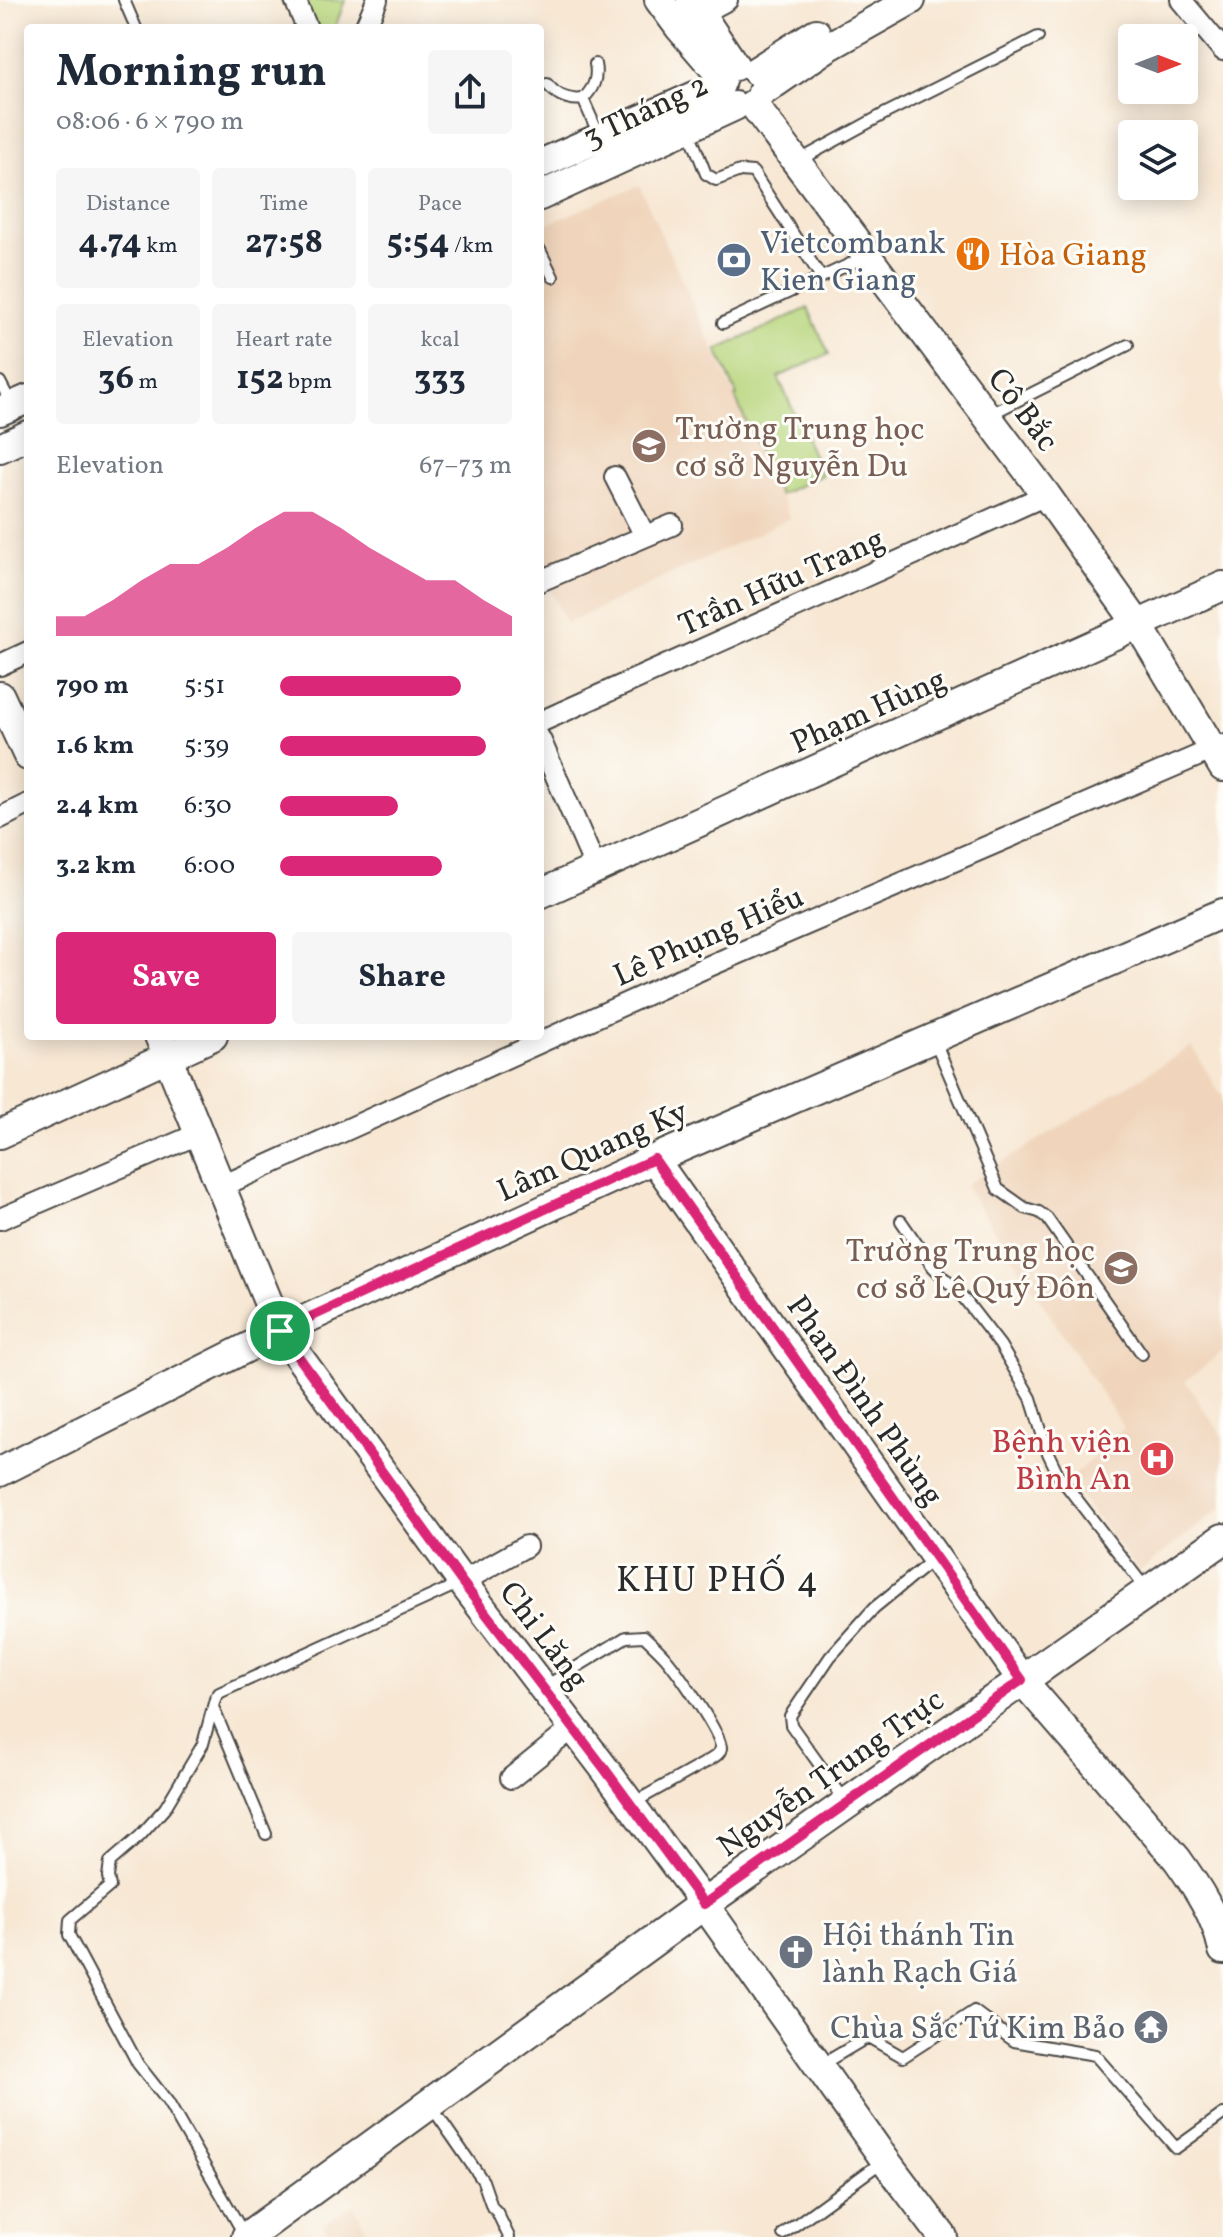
<!DOCTYPE html>
<html lang="en">
<head>
<meta charset="utf-8">
<style>
  :root { --surface:#fff; --page:#f6f6f7; --text:#1f2937; --muted:#747a83; --accent:#db2777 }
  body { margin:0; font-family:Vollkorn,serif; background:var(--page); color:var(--text); height:100vh; display:flex; flex-direction:column; font-size:30px; white-space:nowrap }
  * { box-sizing:border-box; margin:0 }
  p { font-size:26px; color:var(--muted) }
  .icon { flex:none; width:44px; height:44px; fill:none; stroke:currentColor; stroke-width:2; stroke-linecap:round; stroke-linejoin:round }
  .map { position:relative; flex:1; overflow:hidden }
  .panel { position:absolute; left:24px; top:24px; width:520px; height:1016px; display:flex; flex-direction:column; background:var(--surface); border-radius:8px; box-shadow:0 4px 20px #0003 }
  .panel>* { flex:none }
  .needle { width:52px; rotate:90deg }
  .tools { position:absolute; left:1118px; top:24px; display:grid; gap:16px }
  .tools a { display:grid; place-items:center; width:80px; height:80px; border-radius:8px; background:var(--surface); box-shadow:0 4px 20px #0003; font-size:40px }
  .pin { position:absolute; display:grid; place-items:center; width:68px; height:68px; color:#fff; margin:-34px; border:4px solid #fff; border-radius:50%; box-shadow:0 2px 8px #0007 }
  .round { display:grid; place-items:center; flex:none; width:84px; height:84px; border-radius:8px; background:var(--page) }
  .overview { display:flex; align-items:center; justify-content:space-between; height:136px; padding:0 32px }
  h1 { font-size:44px; font-weight:700; line-height:60px }
  .figures { display:grid; grid-template-columns:repeat(3,1fr); gap:12px; height:136px; padding:8px 32px }
  .figures div { display:grid; align-content:center; border-radius:8px; background:var(--page); text-align:center }
  .figures b { font-size:34px; font-weight:700 }
  .figures small { font-size:22px; font-weight:400 }
  .figures p { font-size:22px }
  .chart { height:224px; padding:16px 32px }
  .chart p { display:flex; justify-content:space-between }
  .chart svg { width:100%; height:144px; margin-top:8px; fill:var(--accent); opacity:.7 }
  .button { display:flex; gap:16px; margin-top:auto; padding:16px 32px }
  .button a { flex:1; height:92px; border-radius:8px; background:var(--accent); color:#fff; font-size:32px; font-weight:700; line-height:92px; text-align:center }
  .button a+a { background:var(--page); color:var(--text) }
  ul { padding:0 32px; list-style:none; font-size:26px }
  li { display:grid; grid-template-columns:128px 96px 1fr; align-items:center; height:60px }
  li i { height:20px; border-radius:10px; background:var(--accent) }
  .map>svg:first-child { display:block }
  .built { fill:#f0d5bc }
  .green { fill:#b8d67d; stroke:#728054; stroke-width:2 }
  .lines { fill:none; stroke-linecap:round; stroke-linejoin:round }
  .lane-casing { stroke:#4a4744; stroke-width:14 }
  .street-casing { stroke:#4a4744; stroke-width:24 }
  .secondary-casing { stroke:#4a4744; stroke-width:32 }
  .primary-casing { stroke:#4a4744; stroke-width:34 }
  .lane { stroke:#fff; stroke-width:10 }
  .street { stroke:#fff; stroke-width:20 }
  .secondary { stroke:#fff; stroke-width:28 }
  .primary { stroke:#fff; stroke-width:30 }
  .route-casing { stroke:#fff; stroke-width:16 }
  .route { stroke:#db2777; stroke-width:10 }
  .labels { text-anchor:middle; stroke-width:6; stroke-linejoin:round; paint-order:stroke }
  .street-label { font-size:32px; fill:#2b2b2b; stroke:#fdfcf7 }
  .service-label { font-size:32px; fill:#4e5e75; stroke:#fdfcf7; text-anchor:start }
  .food-label { font-size:32px; fill:#c56008; stroke:#fdfcf7; text-anchor:start }
  .education-label { font-size:32px; fill:#785e54; stroke:#fdfcf7; text-anchor:start }
  .health-label { font-size:32px; fill:#be3a42; stroke:#fdfcf7; text-anchor:end }
  .worship-label { font-size:32px; fill:#5b616d; stroke:#fdfcf7; text-anchor:start }
  .quarter-label { font-size:36px; letter-spacing:2px; fill:#2b2b2b; stroke:#fdfcf7 }
</style>
</head>
<body>
<div class="map">
<svg width="1223" height="2237" viewBox="0 0 1223 2237">
  <rect width="100%" height="100%" fill="#fdfcf7"/>
  <filter id="ink" filterUnits="userSpaceOnUse"><feTurbulence type="fractalNoise" baseFrequency=".0125" numOctaves="2"/><feDisplacementMap in="SourceGraphic" scale="16" xChannelSelector="R" yChannelSelector="G"/><feConvolveMatrix kernelMatrix="1 2 1 2 8 2 1 2 1" color-interpolation-filters="sRGB"/></filter>
  <filter id="wash" filterUnits="userSpaceOnUse"><feTurbulence type="fractalNoise" baseFrequency=".006" numOctaves="4" result="noise"/><feDisplacementMap in="SourceGraphic" scale="32" xChannelSelector="R" yChannelSelector="G"/><feGaussianBlur stdDeviation="1.8" result="paint"/><feColorMatrix in="noise" values="0 0 0 0 0 0 0 0 0 0 0 0 0 0 0 0 0 1.4 0 .05"/><feComposite in="paint" operator="in"/></filter>
  <g filter="url(#wash)">
    <rect width="100%" height="100%" fill="#f7e7d3"/>
    <!-- built -->
    <path class="built" d="M639,185L790,518L566,624L540,566V227Z
      M1192,1046L1220,1094L1223,1093V1351L1185,1381L1223,1437V1507L1139,1572L1068,1481L1124,1428L965,1185Z
      M354,2205L370,2237H330L323,2224Z"/>
    <!-- green -->
    <path class="green" d="M296,0H345L335,28H308Z
      M808,308L829,354L778,377L822,475L779,495L735,397L737,395L717,350Z"/>
  </g>
  <g filter="url(#ink)">
    <g class="lines">
      <defs>
        <path id="lane" d="M124,0L136,28
          M547,84C557,96 568,101 583,99C593,89 598,79 595,64
          M583,99L599,135
          M689,131L706,174L716,180L740,171L753,172L821,277
          M798,161L886,113L1038,37
          M540,250L553,277
          M723,323L865,257
          M0,382L12,405
          M989,415L1128,345
          M934,1039L998,1189L1025,1208L1039,1212L1047,1218L1142,1354
          M901,1221L933,1267L962,1296L1000,1345L1031,1398L1048,1453L1059,1476L1146,1589
          M544,1687L626,1637L644,1636C651,1643 659,1650 666,1658C677,1671 721,1733 721,1748C720,1755 712,1758 708,1761L633,1803
          M213,1707L266,1834
          M844,1799L791,1725L790,1716L830,1657L874,1608L934,1559
          M821,2065L868,2037L903,2057L974,2011L1014,2041L1095,2055L1176,2148L1223,2114
          M431,2106L483,2181L492,2207L497,2212L509,2237
          M783,2234L883,2161
          M245,2236L168,2102L138,2064L69,1935L70,1920L110,1886L108,1877L110,1862L140,1836L165,1808L203,1744L215,1699L219,1693L460,1583"/>
        <path id="street" d="M295,0L307,28
          M1181,0L1223,50
          M701,14L727,0
          M365,28L377,0
          M615,477L645,536
          M540,581L672,525
          M0,665L28,652
          M540,722L1046,495
          M540,739L596,869
          M0,818L28,804
          M220,1187L700,970L1223,745
          M0,1219L198,1134
          M462,1582L526,1546
          M511,1778L573,1728"/>
        <path id="secondary" d="M659,0L679,27L722,77
          M691,0L735,66
          M756,71L816,33
          M762,92L826,48L911,0
          M753,104L1046,495L1139,626L1223,767
          M540,164L720,85
          M540,196L735,106
          M0,411L28,399
          M0,448L28,435
          M0,696L28,756
          M540,894L1223,586
          M159,1036L280,1331L462,1582L604,1768L704,1904L885,2160L943,2237
          M0,1134L213,1036
          M654,1159L1022,1680L1177,1859C1197,1887 1216,1915 1223,1950
          M0,1472L280,1331L654,1159L1223,913"/>
        <path id="primary" d="M247,2237L704,1904L1223,1539"/>
      </defs>
      <!-- lane casing -->
      <use href="#lane" class="lane-casing"/>
      <!-- street casing -->
      <use href="#street" class="street-casing"/>
      <!-- secondary casing -->
      <use href="#secondary" class="secondary-casing"/>
      <!-- primary casing -->
      <use href="#primary" class="primary-casing"/>
      <!-- lane -->
      <use href="#lane" class="lane"/>
      <!-- street -->
      <use href="#street" class="street"/>
      <!-- secondary -->
      <use href="#secondary" class="secondary"/>
      <!-- primary -->
      <use href="#primary" class="primary"/>
    </g>
  </g>
  <g class="lines" filter="url(#ink)">
    <defs>
      <path id="route" d="M654,1159L1022,1680L704,1904L604,1768L462,1582L280,1331Z"/>
    </defs>
    <!-- route casing -->
    <use href="#route" class="route-casing"/>
    <!-- route -->
    <use href="#route" class="route"/>
  </g>
  <!-- icons -->
  <defs>
    <symbol id="restaurant-disc" viewBox="-11 -11 22 22"><circle r="9.5" fill="#e8710a" stroke="#fdfcf7"/><path d="M-5-6h1v4h1v-4h1v4h1v-4h1v5L-1.5 .5V6h-2V.5L-5-1ZM5-6V6H3V1.5H1.5Q1.5-4 5-6Z" fill="#fff"/></symbol>
    <symbol id="bank-disc" viewBox="-11 -11 22 22"><circle r="9.5" fill="#5c6f8a" stroke="#fdfcf7"/><path d="M-6-4H6V4H-6ZM0-2.3a2.3 2.3 0 1 0 0 4.6a2.3 2.3 0 1 0 0-4.6Z" fill="#fff"/></symbol>
    <symbol id="school-disc" viewBox="-11 -11 22 22"><circle r="9.5" fill="#8d6e63" stroke="#fdfcf7"/><path d="M0-5L7-2L0 1L-7-2ZM-4 1L0 2.5L4 1V4Q0 6-4 4Z" fill="#fff"/></symbol>
    <symbol id="hospital-disc" viewBox="-11 -11 22 22"><circle r="9.5" fill="#e0444e" stroke="#fdfcf7"/><path d="M-5-5h3v3.5h4V-5h3V5h-3V1.5h-4V5h-3Z" fill="#fff"/></symbol>
    <symbol id="church-disc" viewBox="-11 -11 22 22"><circle r="9.5" fill="#6b7280" stroke="#fdfcf7"/><path d="M-1.2-6h2.4v3.5h3.3v2.4h-3.3V6h-2.4V-.1h-3.3v-2.4h3.3Z" fill="#fff"/></symbol>
    <symbol id="temple-disc" viewBox="-11 -11 22 22"><circle r="9.5" fill="#6b7280" stroke="#fdfcf7"/><path d="M0-6L5-2H3V0L6.5 2.5H4V6H1.5V3h-3V6H-4V2.5H-6.5L-3 0V-2H-5Z" fill="#fff"/></symbol>
  </defs>
  <g fill-rule="evenodd">
    <use href="#restaurant-disc" x="953" y="234" width="40" height="40"/>
    <use href="#bank-disc" x="714" y="240" width="40" height="40"/>
    <use href="#school-disc" x="629" y="426" width="40" height="40"/>
    <use href="#school-disc" x="1101" y="1248" width="40" height="40"/>
    <use href="#hospital-disc" x="1137" y="1439" width="40" height="40"/>
    <use href="#church-disc" x="776" y="1932" width="40" height="40"/>
    <use href="#temple-disc" x="1131" y="2007" width="40" height="40"/>
  </g>
  <g class="labels">
    <!-- street labels -->
    <g class="street-label">
      <text transform="translate(645 110) rotate(-25)" y="11">3 Tháng 2</text>
      <text transform="translate(1024 409) rotate(53)" y="11">Cô Bắc</text>
      <text transform="translate(781 581) rotate(-24)" y="11">Trần Hữu Trang</text>
      <text transform="translate(868 710) rotate(-24)" y="11">Phạm Hùng</text>
      <text transform="translate(708 935) rotate(-24)" y="11">Lê Phụng Hiểu</text>
      <text transform="translate(592 1150) rotate(-24)" y="11">Lâm Quang Ky</text>
      <text transform="translate(866 1400) rotate(55)" y="11">Phan Đình Phùng</text>
      <text transform="translate(545 1635) rotate(53)" y="11">Chi Lăng</text>
      <text transform="translate(830 1772) rotate(-35)" y="11">Nguyễn Trung Trực</text>
    </g>
    <!-- service labels -->
    <g class="service-label">
      <text x="760" y="253">Vietcombank<tspan x="760" dy="37">Kien Giang</tspan></text>
    </g>
    <!-- food labels -->
    <g class="food-label">
      <text x="999" y="265">Hòa Giang</text>
    </g>
    <!-- education labels -->
    <g class="education-label">
      <text x="675" y="439">Trường Trung học<tspan x="675" dy="37">cơ sở Nguyễn Du</tspan></text>
      <text x="1095" y="1261" text-anchor="end">Trường Trung học<tspan x="1095" dy="37">cơ sở Lê Quý Đôn</tspan></text>
    </g>
    <!-- health labels -->
    <g class="health-label">
      <text x="1131" y="1452">Bệnh viện<tspan x="1131" dy="37">Bình An</tspan></text>
    </g>
    <!-- worship labels -->
    <g class="worship-label">
      <text x="822" y="1945">Hội thánh Tin<tspan x="822" dy="37">lành Rạch Giá</tspan></text>
      <text x="1125" y="2038" text-anchor="end">Chùa Sắc Tứ Kim Bảo</text>
    </g>
    <!-- quarter labels -->
    <g class="quarter-label">
      <text x="718" y="1591">KHU PHỐ 4</text>
    </g>
  </g>
</svg>
<div class="tools">
<a><svg class="needle" viewBox="-14 -14 28 28"><path d="M0-13l5 13h-10z" fill="#e53935"/><path d="M0 13l5-13h-10z" fill="#747a83"/></svg></a>
<a><svg class="icon" aria-label="layers" viewBox="0 0 24 24"><path d="M12 4l9 5-9 5-9-5zM3 14l9 5 9-5"/></svg></a>
</div>
<div class="pin" style="left:280px;top:1331px;background:#1e9e55"><svg class="icon" aria-label="arrive" viewBox="0 0 24 24"><path d="M6 21V4h12l-3 4 3 4H6"/></svg></div>
<section class="panel">
<div class="overview"><div><h1>Morning run</h1><p>08:06 · 6 × 790 m</p></div><a class="round"><svg class="icon" aria-label="share" viewBox="0 0 24 24"><path d="M12 15V3M7 8l5-5 5 5M5 13v7h14v-7"/></svg></a></div>
<div class="figures">
<div><p>Distance</p><b>4.74<small> km</small></b></div>
<div><p>Time</p><b>27:58</b></div>
<div><p>Pace</p><b>5:54<small> /km</small></b></div>
</div>
<div class="figures">
<div><p>Elevation</p><b>36<small> m</small></b></div>
<div><p>Heart rate</p><b>152<small> bpm</small></b></div>
<div><p>kcal</p><b>333</b></div>
</div>
<div class="chart"><p><span>Elevation</span>67–73 m</p>
<svg viewBox="0 0 160 44" preserveAspectRatio="none"><path d="M0 44V38L10 38L20 33L30 27L40 22L50 22L60 17L70 11L80 6L90 6L100 11L110 17L120 22L130 27L140 27L150 33L160 38V44z"/></svg>
</div>
<ul>
<li><b>790 m</b>5:51<i style="width:78%"></i></li>
<li><b>1.6 km</b>5:39<i style="width:89%"></i></li>
<li><b>2.4 km</b>6:30<i style="width:51%"></i></li>
<li><b>3.2 km</b>6:00<i style="width:70%"></i></li>
</ul>
<div class="button"><a>Save</a><a>Share</a></div>
</section>
</div>
</body>
</html>
